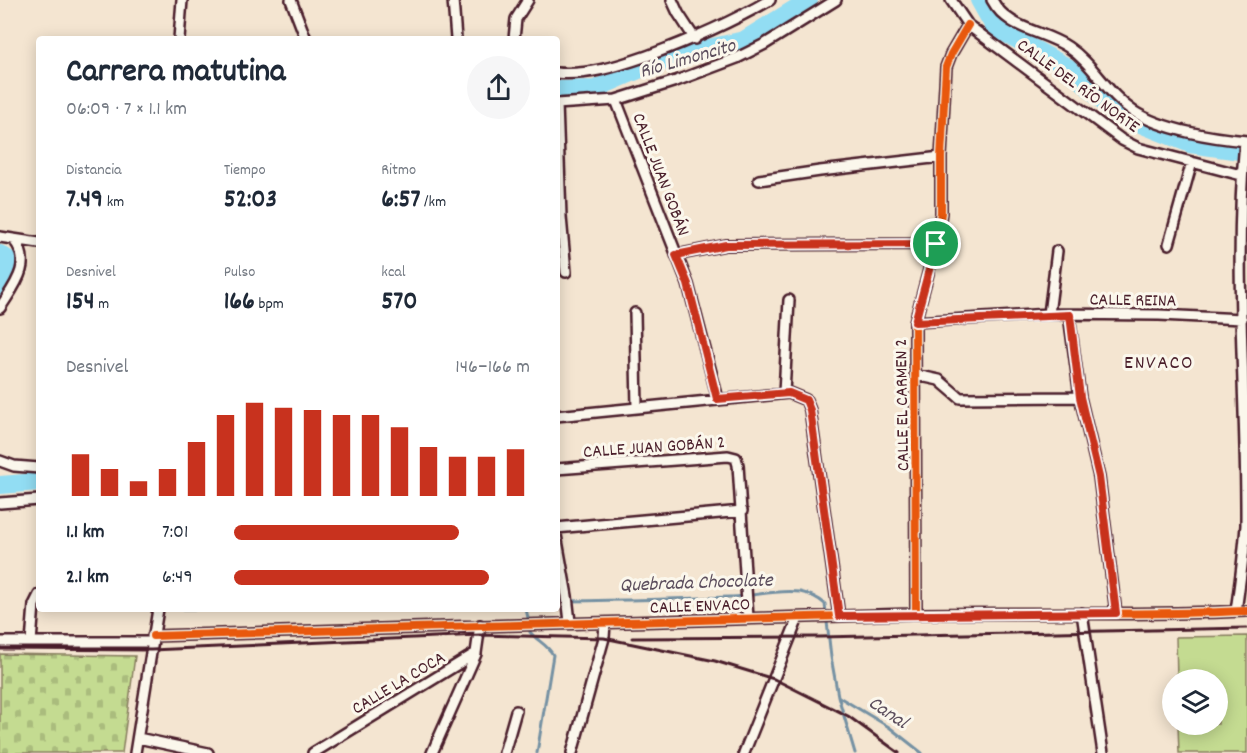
<!DOCTYPE html>
<html lang="es">
<head>
<meta charset="utf-8">
<style>
  :root { --surface:#fff; --page:#f6f6f7; --text:#1f2937; --muted:#747a83; --accent:#c8321e }
  body { margin:0; font-family:Dekko,sans-serif; background:var(--page); color:var(--text); height:100vh; display:flex; flex-direction:column; font-size:22px; white-space:nowrap }
  * { box-sizing:border-box; margin:0 }
  p { font-size:20px; color:var(--muted) }
  .icon { flex:none; width:33px; height:33px; fill:none; stroke:currentColor; stroke-width:2; stroke-linecap:round; stroke-linejoin:round }
  .map { position:relative; flex:1; overflow:hidden }
  .sheet { position:absolute; left:36px; top:36px; width:524px; height:576px; display:flex; flex-direction:column; background:var(--surface); border-radius:6px; box-shadow:0 3px 15px #0003 }
  .sheet>* { flex:none }
  .fabs { position:absolute; left:1162px; top:669px; display:grid; gap:12px }
  .fabs a { display:grid; place-items:center; width:66px; height:66px; border-radius:50%; background:var(--surface); box-shadow:0 3px 15px #0003; font-size:30px }
  .pin { position:absolute; display:grid; place-items:center; width:51px; height:51px; color:#fff; margin:-26px; border:3px solid #fff; border-radius:50%; box-shadow:0 2px 6px #0007 }
  .round { display:grid; place-items:center; flex:none; width:63px; height:63px; border-radius:32px; background:var(--page) }
  .summary { display:flex; align-items:center; justify-content:space-between; height:102px; padding:0 30px }
  h1 { font-size:33px; font-weight:800; line-height:45px }
  .metrics { display:grid; grid-template-columns:repeat(3,1fr); gap:9px; height:102px; padding:6px 30px }
  .metrics div { display:grid; align-content:center }
  .metrics b { font-size:26px; font-weight:800 }
  .metrics small { font-size:16px; font-weight:400 }
  .metrics p { font-size:16px }
  .chart { height:168px; padding:12px 30px }
  .chart p { display:flex; justify-content:space-between }
  .chart svg { width:100%; height:108px; margin-top:6px; stroke:var(--accent); stroke-width:6 }
  ul { padding:0 30px; list-style:none; font-size:20px }
  li { display:grid; grid-template-columns:96px 72px 1fr; align-items:center; height:45px }
  li i { height:15px; border-radius:8px; background:var(--accent) }
  .map>svg:first-child { display:block }
  .cemetery { fill:url(#cemetery-stones); stroke:#877d5e; stroke-width:1.5 }
  .pitch { fill:#c4db91; stroke:#877d5e; stroke-width:1.5 }
  .lines { fill:none; stroke-linecap:round; stroke-linejoin:round }
  .stream { stroke:#7591a3; stroke-width:3 }
  .river { stroke:#92ddf3; stroke-width:18 }
  .minor-casing { stroke:#4a1f2b; stroke-width:14 }
  .minor { stroke:#fbf7ec; stroke-width:9 }
  .rail { stroke:#4a1f2b; stroke-width:3 }
  .cycleway-casing { stroke:#fbf7ec; stroke-width:11 }
  .cycleway { stroke:#e8590c; stroke-width:8 }
  .route-casing { stroke:#fff; stroke-width:12 }
  .route { stroke:#c8321e; stroke-width:8 }
  .labels { text-anchor:middle; stroke-width:6; stroke-linejoin:round; paint-order:stroke }
  .street-label { font-size:18px; fill:#4a1f2b; stroke:#fbf7ec }
  .water-label { font-size:20px; font-style:italic; fill:#5c4e5d; stroke:#fbf7ec }
  .neighbourhood-label { font-size:20px; letter-spacing:1.5px; fill:#4a1f2b; stroke:#fbf7ec }
</style>
</head>
<body>
<div class="map">
<svg width="1247" height="753" viewBox="0 0 1247 753">
  <defs>
    <pattern id="cemetery-stones" width="16" height="16" patternUnits="userSpaceOnUse" patternTransform="scale(1.5)"><rect width="16" height="16" fill="#c4db91"/><path d="M2 7V4a2 2 0 0 1 4 0v3zM10 15v-3a2 2 0 0 1 4 0v3z" fill="#aabc7d"/></pattern>
  </defs>
  <rect width="100%" height="100%" fill="#f4e5d1"/>
  <filter id="ink" filterUnits="userSpaceOnUse"><feTurbulence type="fractalNoise" baseFrequency=".0167" numOctaves="2"/><feDisplacementMap in="SourceGraphic" scale="12" xChannelSelector="R" yChannelSelector="G"/><feConvolveMatrix kernelMatrix="1 2 1 2 8 2 1 2 1" color-interpolation-filters="sRGB"/></filter>
  <g filter="url(#ink)">
    <!-- cemetery -->
    <path class="cemetery" d="M0,654L135,656L122,753H0Z"/>
    <!-- pitch -->
    <path class="pitch" d="M1247,636V753H1179L1178,725L1218,724V680L1177,679L1176,637Z"/>
    <g class="lines">
      <!-- stream -->
      <path class="stream" d="M556,601C615,601 673,599 732,597C755,596 777,589 800,592C810,594 817,597 825,604L831,657L838,696L855,753
        M176,609H227
        M526,609L528,618
        M530,632C537,641 547,644 553,655L537,753
        M839,697L889,727L922,753"/>
      <!-- river -->
      <path class="river" d="M979,0L994,27L1069,68L1115,114L1190,144L1247,152
        M556,90L595,89L641,69L696,51L744,40L809,0
        M0,254L9,260L6,280L0,288
        M0,485L39,482"/>
      <defs>
        <path id="minor" d="M291,0L306,39
          M453,0L456,39
          M672,0L678,13L695,39
          M951,0L968,25L1122,140L1138,148L1241,175
          M992,0C1008,30 1042,30 1068,47C1094,64 1107,94 1133,111C1162,130 1213,138 1247,141
          M179,39L182,0
          M514,39L516,19L528,0
          M556,73C587,76 618,66 647,56C691,40 730,23 770,0
          M616,100L688,284L718,399
          M556,104L616,100L676,81L737,58L765,44L836,0
          M557,104L561,217L566,272
          M759,180L820,171L941,157
          M0,237L39,243
          M1169,244L1192,162
          M676,255L726,245L936,244
          M0,308C13,287 34,264 14,240
          M635,313L637,407
          M1049,314L1057,251
          M1069,315L1080,397L1099,477L1116,613
          M915,322L1049,314L1159,315L1242,319
          M916,375L939,380L960,398L1080,397
          M784,393L789,300
          M556,416L789,393L806,400L810,410L839,616
          M0,461L14,466L39,468
          M556,469L728,456L736,458L738,465L748,618
          M0,503L39,500
          M556,528L742,511
          M556,535L567,596L570,622
          M1236,611C1240,583 1244,554 1246,525C1247,397 1233,269 1245,141
          M1082,613L1103,753
          M916,614L915,322L936,244L941,213V157L946,67L951,54L968,25
          M153,636C406,629 659,619 912,614C1023,612 1135,616 1247,611
          M0,642H152
          M31,642L34,605L39,595
          M138,738L208,753
          M135,753L158,609
          M313,753L476,653L480,625
          M432,753L476,654
          M504,753L516,711
          M572,753L604,638L605,623
          M744,753L798,618"/>
      </defs>
      <!-- minor casing -->
      <use href="#minor" class="minor-casing"/>
      <!-- minor -->
      <use href="#minor" class="minor"/>
      <!-- rail -->
      <path class="rail" d="M632,638L820,637L1247,628
        M0,649L151,650L480,635L604,638L715,661L774,679L848,716L899,753"/>
      <defs>
        <path id="cycleway" d="M916,614L915,322L936,244L941,213V157L946,67L951,54L968,25
          M153,636C406,629 659,619 912,614C1023,612 1135,616 1247,611"/>
      </defs>
      <!-- cycleway casing -->
      <use href="#cycleway" class="cycleway-casing"/>
      <!-- cycleway -->
      <use href="#cycleway" class="cycleway"/>
    </g>
  </g>
  <g class="lines" filter="url(#ink)">
    <defs>
      <path id="route" d="M936,244L915,322L1070,315L1080,397L1099,477L1116,613L839,616L810,410L806,400L789,393L717,399L688,284L676,255L726,245Z"/>
    </defs>
    <!-- route casing -->
    <use href="#route" class="route-casing"/>
    <!-- route -->
    <use href="#route" class="route"/>
  </g>
  <g class="labels">
    <!-- street labels -->
    <g class="street-label">
      <text transform="translate(1079 85) rotate(36)" y="6">CALLE DEL RÍO NORTE</text>
      <text transform="translate(662 174) rotate(69)" y="6">CALLE JUAN GOBÁN</text>
      <text transform="translate(1133 299) rotate(1)" y="6">CALLE REINA</text>
      <text transform="translate(901 405) rotate(-91)" y="6">CALLE EL CARMEN 2</text>
      <text transform="translate(654 446) rotate(-4)" y="6">CALLE JUAN GOBÁN 2</text>
      <text transform="translate(700 605) rotate(-2)" y="6">CALLE ENVACO</text>
      <text transform="translate(398 682) rotate(-31)" y="6">CALLE LA COCA</text>
    </g>
    <!-- water labels -->
    <g class="water-label">
      <text transform="translate(687 57) rotate(-16)" y="7">Río Limoncito</text>
      <text transform="translate(696 581) rotate(-2)" y="7">Quebrada Chocolate</text>
      <text transform="translate(889 711) rotate(34)" y="7">Canal</text>
    </g>
    <!-- neighbourhood labels -->
    <g class="neighbourhood-label">
      <text x="1159" y="368">ENVACO</text>
    </g>
  </g>
</svg>
<div class="fabs">
<a><svg class="icon" aria-label="layers" viewBox="0 0 24 24"><path d="M12 4l9 5-9 5-9-5zM3 14l9 5 9-5"/></svg></a>
</div>
<div class="pin" style="left:936px;top:244px;background:#1e9e55"><svg class="icon" aria-label="arrive" viewBox="0 0 24 24"><path d="M6 21V4h12l-3 4 3 4H6"/></svg></div>
<section class="sheet">
<div class="summary"><div><h1>Carrera matutina</h1><p>06:09 · 7 × 1.1 km</p></div><a class="round"><svg class="icon" aria-label="share" viewBox="0 0 24 24"><path d="M12 15V3M7 8l5-5 5 5M5 13v7h14v-7"/></svg></a></div>
<div class="metrics">
<div><p>Distancia</p><b>7.49<small> km</small></b></div>
<div><p>Tiempo</p><b>52:03</b></div>
<div><p>Ritmo</p><b>6:57<small> /km</small></b></div>
</div>
<div class="metrics">
<div><p>Desnivel</p><b>154<small> m</small></b></div>
<div><p>Pulso</p><b>166<small> bpm</small></b></div>
<div><p>kcal</p><b>570</b></div>
</div>
<div class="chart"><p><span>Desnivel</span>146–166 m</p>
<svg viewBox="0 0 160 44" preserveAspectRatio="none"><path d="M5 44V27M15 44V33M25 44V38M35 44V33M45 44V22M55 44V11M65 44V6M75 44V8M85 44V9M95 44V11M105 44V11M115 44V16M125 44V24M135 44V28M145 44V28M155 44V25"/></svg>
</div>
<ul>
<li><b>1.1 km</b>7:01<i style="width:76%"></i></li>
<li><b>2.1 km</b>6:49<i style="width:86%"></i></li>
</ul>
</section>
</div>
</body>
</html>
